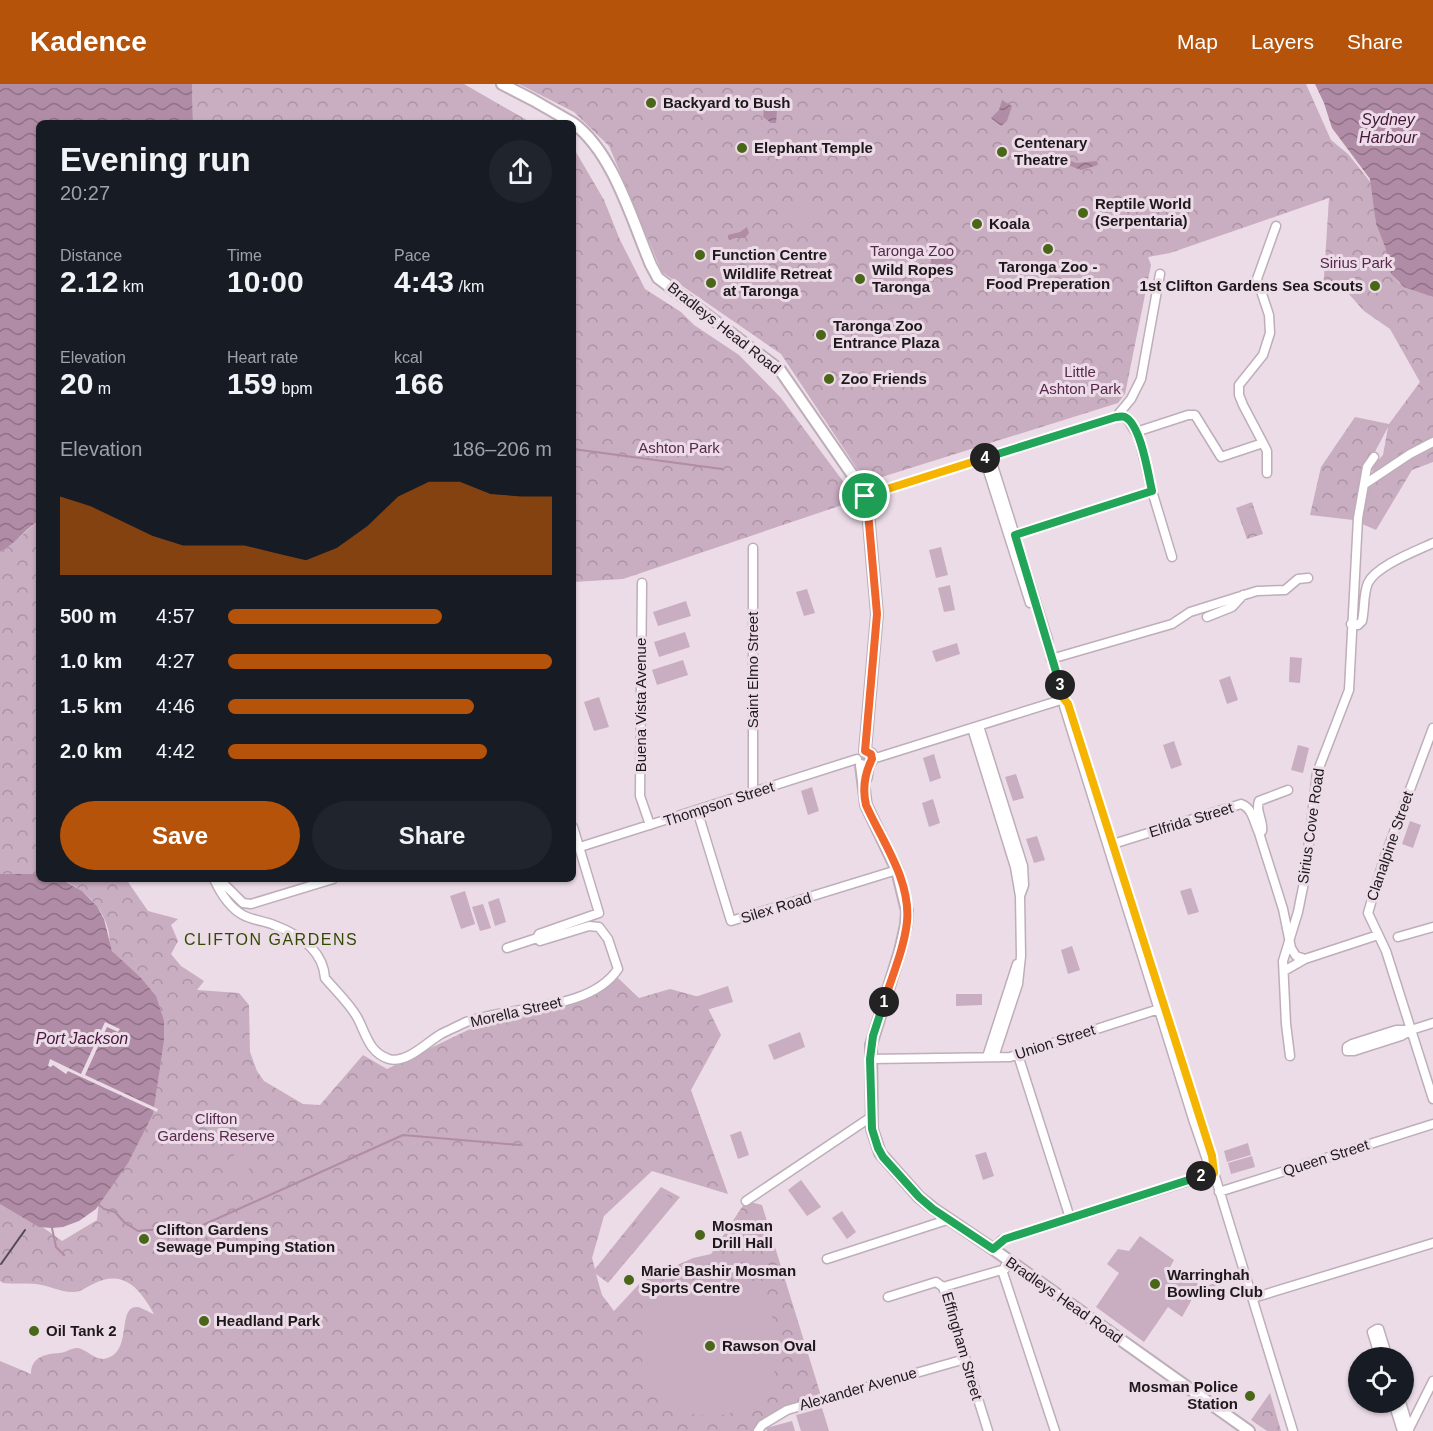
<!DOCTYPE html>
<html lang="en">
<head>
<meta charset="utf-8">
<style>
  :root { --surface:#171b24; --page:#20242c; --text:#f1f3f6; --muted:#9ea1a6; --accent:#b45309 }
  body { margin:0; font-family:Arial,sans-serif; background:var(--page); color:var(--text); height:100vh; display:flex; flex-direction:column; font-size:22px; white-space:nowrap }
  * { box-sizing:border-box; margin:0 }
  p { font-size:20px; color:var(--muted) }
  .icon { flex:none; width:33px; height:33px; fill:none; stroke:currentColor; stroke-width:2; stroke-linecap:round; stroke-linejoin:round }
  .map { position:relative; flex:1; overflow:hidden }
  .drawer { position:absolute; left:36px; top:36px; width:540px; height:762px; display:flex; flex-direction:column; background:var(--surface); border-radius:9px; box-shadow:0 2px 4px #0004 }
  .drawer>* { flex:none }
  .controls { position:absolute; left:1348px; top:1263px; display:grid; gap:12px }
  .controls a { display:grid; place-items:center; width:66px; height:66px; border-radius:50%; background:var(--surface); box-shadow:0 2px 4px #0004; font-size:30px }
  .pin { position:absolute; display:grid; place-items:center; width:51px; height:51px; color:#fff; margin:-26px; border:3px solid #fff; border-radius:50%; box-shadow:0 2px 6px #0007 }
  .km { position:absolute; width:30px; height:30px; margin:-15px; border-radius:50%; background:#222; color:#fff; font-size:16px; line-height:30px; text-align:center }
  .round { display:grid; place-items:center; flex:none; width:63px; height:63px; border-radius:32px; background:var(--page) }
  .overview { display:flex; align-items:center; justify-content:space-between; height:102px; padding:0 24px }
  h1 { font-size:33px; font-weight:800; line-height:45px }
  .stats { display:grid; grid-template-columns:repeat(3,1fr); gap:9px; height:102px; padding:6px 24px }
  .stats div { display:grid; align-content:center }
  .stats b { font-size:30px; font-weight:800 }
  .stats small { font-size:16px; font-weight:400 }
  .stats p { font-size:16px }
  .chart { height:168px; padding:12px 24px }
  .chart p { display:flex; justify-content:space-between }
  .chart svg { width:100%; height:108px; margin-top:6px; fill:var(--accent); opacity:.7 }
  .action { display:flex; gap:12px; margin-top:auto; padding:12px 24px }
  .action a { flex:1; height:69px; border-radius:36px; background:var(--accent); color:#fff; font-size:24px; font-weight:800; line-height:69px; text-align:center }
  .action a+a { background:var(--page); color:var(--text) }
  ul { padding:0 24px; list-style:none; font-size:20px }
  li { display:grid; grid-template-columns:96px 72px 1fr; align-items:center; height:45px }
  li i { height:15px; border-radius:8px; background:var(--accent) }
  header { display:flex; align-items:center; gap:36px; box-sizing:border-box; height:84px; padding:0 30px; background:var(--accent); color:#fff }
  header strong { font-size:28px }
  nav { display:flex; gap:33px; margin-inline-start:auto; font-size:21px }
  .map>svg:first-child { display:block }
  .forest { fill:url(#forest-crowns); fill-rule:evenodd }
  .garden { fill:#c9adc0 }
  .water { fill:url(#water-waves) }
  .pier { fill:#ecdce7 }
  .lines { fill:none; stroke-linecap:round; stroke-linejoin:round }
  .stream { stroke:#b18ca6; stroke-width:2 }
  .minor-casing { stroke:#beaeb9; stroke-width:11 }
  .major-casing { stroke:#beaeb9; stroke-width:14 }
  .minor { stroke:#fff; stroke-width:8 }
  .major { stroke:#fff; stroke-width:10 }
  .rail { stroke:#534b51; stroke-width:2 }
  .split-1-casing { stroke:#fff; stroke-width:12 }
  .split-2-casing { stroke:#fff; stroke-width:12 }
  .split-3-casing { stroke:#fff; stroke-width:12 }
  .split-4-casing { stroke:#fff; stroke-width:12 }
  .split-5-casing { stroke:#fff; stroke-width:12 }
  .split-1 { stroke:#f0652b; stroke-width:8 }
  .split-2 { stroke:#22a559; stroke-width:8 }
  .split-3 { stroke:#f5b400; stroke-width:8 }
  .split-4 { stroke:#22a559; stroke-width:8 }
  .split-5 { stroke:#f5b400; stroke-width:8 }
  .poi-dot { fill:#496619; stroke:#ecdce7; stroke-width:2 }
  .labels { text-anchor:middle; stroke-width:6; stroke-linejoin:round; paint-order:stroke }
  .poi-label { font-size:15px; font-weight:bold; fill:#1e181c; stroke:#ecdce7; text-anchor:start }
  .park-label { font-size:15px; fill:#57274c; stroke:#ecdce7 }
  .street-label { font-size:15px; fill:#1e181c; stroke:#ecdce7 }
  .water-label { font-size:16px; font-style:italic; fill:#46173b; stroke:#ecdce7 }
  .neighbourhood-label { font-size:16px; letter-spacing:1.5px; fill:#314a00; stroke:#ecdce7 }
</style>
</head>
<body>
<header>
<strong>Kadence</strong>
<nav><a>Map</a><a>Layers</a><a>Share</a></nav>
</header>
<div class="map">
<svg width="1433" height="1347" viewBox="0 0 1433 1347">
  <defs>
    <pattern id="forest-crowns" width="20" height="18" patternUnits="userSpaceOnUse" patternTransform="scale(1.5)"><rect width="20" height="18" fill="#c9adc0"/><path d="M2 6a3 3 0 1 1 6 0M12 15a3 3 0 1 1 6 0" fill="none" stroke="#ac94a4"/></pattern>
    <pattern id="water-waves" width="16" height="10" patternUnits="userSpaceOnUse" patternTransform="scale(1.5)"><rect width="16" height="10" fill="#b18ca6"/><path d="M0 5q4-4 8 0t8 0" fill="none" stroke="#8f7186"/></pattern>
  </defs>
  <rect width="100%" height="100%" fill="#ecdce7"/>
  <!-- forest -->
  <path class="forest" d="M192,0H464L532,39H193Z
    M519,0H1306L1331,56L1348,70L1372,100L1376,140L1385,163L1391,190L1399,199L1433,213V378L1412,386L1376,446L1353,436L1310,431L1321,383L1355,333L1389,340L1420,298L1390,245L1364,227L1348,209L1323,208L1329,114L1170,169L1148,173L1151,181L1125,310L1118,319L866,398L781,270L662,188L609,62L574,28ZM1388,343L1383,371L1372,383L1373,393L1365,399L1367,383Z
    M573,63L604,116L620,156L645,205L681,228L694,241L739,271L781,314L857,416L623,495L573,498Z
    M1252,418L1263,450L1247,455L1236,424Z
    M39,437V790H0V468C15,460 25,446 39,437Z
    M61,795H126L148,827L178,835L171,841L178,857L171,870L181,882L204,897L197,906L239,909L249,921L250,968L257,987L264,997L303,1020L320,1021L363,971L387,985L468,946L618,894L639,914L670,905L703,914L721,951L691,1006L728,1110L652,1087L604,1132L592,1174L595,1185L661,1103L680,1113L608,1199L596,1190L602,1211L614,1227L641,1198L693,1174L711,1170L746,1117L762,1121L822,1315L787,1326L758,1347H0V1277L31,1290C31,1273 45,1270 59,1269C65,1269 71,1264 77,1264C87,1265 93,1275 103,1275C135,1271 115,1221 138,1223C143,1224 150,1229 154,1230C140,1205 124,1184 93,1200C86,1203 80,1209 72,1208C60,1208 48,1201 36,1200C25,1199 14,1200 3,1199L0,1197V1117L13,1122L62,1157L97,1136L100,1106L153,909C142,894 122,881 113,868C109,862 110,853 108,845C102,821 83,805 61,795Z
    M1270,1309L1281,1347H1267L1251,1336Z"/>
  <!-- garden -->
  <path class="garden" d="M788,123L812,125L804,136L780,141Z
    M1252,423L1259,447L1247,451L1240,426Z
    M941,463L948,491L936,494L929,466Z
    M950,501L955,526L944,528L938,504Z
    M807,505L815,529L804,532L796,508Z
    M686,517L691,532L658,542L653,528Z
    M685,548L690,563L659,573L654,558Z
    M957,559L960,570L936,578L932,567Z
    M1290,573L1302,574L1300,599L1289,598Z
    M683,576L688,591L657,601L652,586Z
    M1230,592L1238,616L1227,620L1219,596Z
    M599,613L609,643L594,647L584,618Z
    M1174,657L1182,681L1171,685L1163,661Z
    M1298,661L1309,664L1303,689L1291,686Z
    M934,670L941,694L930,698L923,674Z
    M1016,690L1024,714L1013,717L1005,693Z
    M812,703L819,727L808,731L801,707Z
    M933,715L940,739L929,743L922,719Z
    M1410,737L1421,741L1413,764L1402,760Z
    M1037,752L1045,776L1034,779L1026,755Z
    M1191,804L1199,828L1188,831L1180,807Z
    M465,807L475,840L461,845L450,812Z
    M499,814L506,838L495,842L488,818Z
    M483,820L491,844L480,847L472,823Z
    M1072,862L1080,886L1068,890L1061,866Z
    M728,902L733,918L700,928L695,913Z
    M956,910H982V921L956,922Z
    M800,948L805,963L774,976L768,961Z
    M741,1047L749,1071L738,1075L730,1051Z
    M1248,1059L1251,1071L1227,1078L1224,1067Z
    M986,1068L994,1092L983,1096L975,1071Z
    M234,1070L252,1077L246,1093L228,1087Z
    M1252,1072L1255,1083L1231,1090L1228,1079Z
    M801,1096L821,1123L807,1132L788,1106Z
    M662,1107L675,1117L655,1142L642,1132Z
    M842,1127L856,1148L847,1155L832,1134Z
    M640,1134L653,1144L633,1169L620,1159Z
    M1140,1152L1174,1176L1167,1189L1177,1192L1193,1187L1200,1205L1233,1191L1234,1195L1195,1210L1182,1233L1168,1223L1144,1258L1096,1223L1119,1189L1107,1180L1118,1165L1129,1167Z
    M618,1161L630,1172L609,1196L597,1185Z
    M641 1263a69 69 0 1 1 138 0a69 69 0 1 1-138 0Z
    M822,1324L829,1347H801L796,1331Z
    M792,1337L795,1347H767L766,1344Z"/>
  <!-- water -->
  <path class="water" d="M0,0H192L193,39H39V437C24,445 15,461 0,468Z
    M1315,0H1433V213L1404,203L1391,190L1385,163L1376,140L1370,95L1332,44L1324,19Z
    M1002,16L1012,22L1007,37L1001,42L991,34L999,26Z
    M764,26L777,27L776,39H771L763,33Z
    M1054,75H1067L1076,79L1097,77L1098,81L1081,86L1063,79L1050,81Z
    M747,143L749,149L745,154H735L730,156L728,154V151L740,148Z
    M951,158L961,167L949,182L937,191L931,189C927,174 938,162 951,158Z
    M0,790H39V795H61L82,807L97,822L104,835L112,867L141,894L156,912L164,937V956L153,1030L128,1079L96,1125L79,1137L63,1143L52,1144L39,1143L0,1120Z"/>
  <!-- pier -->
  <path class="pier" d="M105,938L120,945L118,948L107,943L85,991L158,1025L157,1028L68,987L66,990L53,981L51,983L48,982L50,975L81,990Z"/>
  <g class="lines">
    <!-- stream -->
    <path class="stream" d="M573,365L722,385
      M99,1121L104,1125L115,1128L125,1139L138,1147L203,1141L403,1051L520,1061
      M52,1144L56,1163L64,1171"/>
    <defs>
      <path id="minor" d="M1116,333L1124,332L1128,336L1139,354L1152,407L1172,473
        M1136,348L1188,331H1195L1221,373L1263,359L1243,321L1239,311V301L1263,271L1270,249L1269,231L1257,195L1276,142
        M1263,359L1267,367V389
        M990,372L1048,556V563L1066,618
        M984,374L1030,519
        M1365,400L1410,370L1433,358
        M865,412L1116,333L1131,315L1141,295L1160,190
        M1015,451L1152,407
        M642,499L640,712L650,741
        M1207,533L1232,523L1243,511
        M1351,540L1358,541L1362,537C1365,524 1363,511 1368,499C1376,482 1416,467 1433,459
        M1051,575L1172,540L1190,528L1257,507L1285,506L1298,495L1308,494
        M1064,615V622L1194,1038L1207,1076L1214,1089L1293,1347
        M979,642L1023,782L1024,801L1020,812
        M972,644L1015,783L1020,812L1021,872L1018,900L994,973
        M1433,644L1384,775L1368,829L1386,867L1433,1015
        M872,673H879L1064,615
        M753,709V464
        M697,726L731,837L897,786
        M1259,749L1283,825L1291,864L1296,872L1305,875L1378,851
        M1113,760L1241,720C1253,724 1254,739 1259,749L1262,747C1264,736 1255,728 1259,717L1288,706
        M580,763L857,675
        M214,795C220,808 230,824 243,831C252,836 264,837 274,841C298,850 323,865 325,894C335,906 349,919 357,933C366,949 368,968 389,975C407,980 427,958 441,950C449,946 458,942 466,938C511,921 589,928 618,885L608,855L599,843L589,842L540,857L537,854L539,850L599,829L573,743
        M219,795L243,819L251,820L333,795
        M1129,812L1212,1072L1213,1084
        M1398,853L1433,843
        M507,864L537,854
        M1284,887L1305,875
        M1347,967H1354L1401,952L1411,946L1433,939
        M1347,967V963L1352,960L1396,946H1410
        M1018,971L1070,1134
        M1290,972L1286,940L1283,877L1298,828L1305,793L1317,689L1349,606L1358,434L1367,383L1374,373
        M987,973L1017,880
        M870,975L1010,973L1162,924
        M1219,1108L1433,1040
        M746,1117L871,1033
        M993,1165L1002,1156L1214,1089
        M827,1175L950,1135
        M1005,1182L1003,1189L1055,1347
        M888,1213L936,1198L943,1203
        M1253,1214L1433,1159
        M1380,1274L1372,1248L1377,1245H1379L1388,1274
        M1393,1318L1402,1347
        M1401,1318L1409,1345
        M758,1347L762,1341L787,1326L965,1275
        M988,1347L943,1203L1005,1185
        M1408,1347L1433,1297"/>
      <path id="major" d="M502,0L533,16L573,39
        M573,39C613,68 632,136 651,181L658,194L780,286L856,396L865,412L868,428L877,530L865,667
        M865,667L871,670L872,675L868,681L866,694
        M861,681L866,721L897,786L907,827L906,841L900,867L871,961L872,1045L880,1069L919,1113L934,1125L993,1165L1249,1347"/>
    </defs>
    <!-- minor casing -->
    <use href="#minor" class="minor-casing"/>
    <!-- major casing -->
    <use href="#major" class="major-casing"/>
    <!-- minor -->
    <use href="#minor" class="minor"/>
    <!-- major -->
    <use href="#major" class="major"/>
    <!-- rail -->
    <path class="rail" d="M1,1180L25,1146"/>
  </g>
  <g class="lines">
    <defs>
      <path id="split-1" d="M865,412L868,428L877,530L865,667L871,670L872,675C865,689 862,704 866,721C882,757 911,796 907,838C904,865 892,892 884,918"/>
      <path id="split-2" d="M884,918L873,952L870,975L872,1045L878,1064L883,1073L919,1113L933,1125L993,1165L1005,1155L1201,1092"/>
      <path id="split-3" d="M1060,601L1064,615L1068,620L1212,1072L1214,1089L1201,1092"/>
      <path id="split-4" d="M985,374L1116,333C1119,333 1122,332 1125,333C1141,341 1148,390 1152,407L1015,451L1060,601"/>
      <path id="split-5" d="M865,412L985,374"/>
    </defs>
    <!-- split-1 casing -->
    <use href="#split-1" class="split-1-casing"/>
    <!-- split-2 casing -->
    <use href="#split-2" class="split-2-casing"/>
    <!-- split-3 casing -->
    <use href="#split-3" class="split-3-casing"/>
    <!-- split-4 casing -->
    <use href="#split-4" class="split-4-casing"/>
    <!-- split-5 casing -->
    <use href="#split-5" class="split-5-casing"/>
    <!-- split-1 -->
    <use href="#split-1" class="split-1"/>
    <!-- split-2 -->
    <use href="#split-2" class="split-2"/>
    <!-- split-3 -->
    <use href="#split-3" class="split-3"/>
    <!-- split-4 -->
    <use href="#split-4" class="split-4"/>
    <!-- split-5 -->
    <use href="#split-5" class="split-5"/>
  </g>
  <!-- markers -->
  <g class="poi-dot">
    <circle cx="651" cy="19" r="6"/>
    <circle cx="742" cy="64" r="6"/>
    <circle cx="1002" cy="68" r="6"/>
    <circle cx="1083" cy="129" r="6"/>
    <circle cx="977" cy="140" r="6"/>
    <circle cx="1048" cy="165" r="6"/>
    <circle cx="700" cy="171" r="6"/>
    <circle cx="860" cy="195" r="6"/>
    <circle cx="711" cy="199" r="6"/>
    <circle cx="1375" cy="202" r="6"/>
    <circle cx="821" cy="251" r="6"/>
    <circle cx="829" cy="295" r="6"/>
    <circle cx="700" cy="1151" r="6"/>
    <circle cx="144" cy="1155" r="6"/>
    <circle cx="629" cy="1196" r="6"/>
    <circle cx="1155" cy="1200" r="6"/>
    <circle cx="204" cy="1237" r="6"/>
    <circle cx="34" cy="1247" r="6"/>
    <circle cx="710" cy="1262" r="6"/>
    <circle cx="1250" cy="1312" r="6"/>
  </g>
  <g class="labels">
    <!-- poi labels -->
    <g class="poi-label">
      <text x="663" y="24">Backyard to Bush</text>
      <text x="1014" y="64">Centenary<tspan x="1014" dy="17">Theatre</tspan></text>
      <text x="754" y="69">Elephant Temple</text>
      <text x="1095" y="125">Reptile World<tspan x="1095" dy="17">(Serpentaria)</tspan></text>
      <text x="989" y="145">Koala</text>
      <text x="712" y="176">Function Centre</text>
      <text x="1048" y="188" text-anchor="middle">Taronga Zoo -<tspan x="1048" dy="17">Food Preperation</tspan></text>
      <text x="872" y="191">Wild Ropes<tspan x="872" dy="17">Taronga</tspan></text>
      <text x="723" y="195">Wildlife Retreat<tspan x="723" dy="17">at Taronga</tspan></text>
      <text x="1363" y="207" text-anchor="end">1st Clifton Gardens Sea Scouts</text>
      <text x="833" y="247">Taronga Zoo<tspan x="833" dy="17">Entrance Plaza</tspan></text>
      <text x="841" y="300">Zoo Friends</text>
      <text x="712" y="1147">Mosman<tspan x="712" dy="17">Drill Hall</tspan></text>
      <text x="156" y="1151">Clifton Gardens<tspan x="156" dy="17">Sewage Pumping Station</tspan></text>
      <text x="641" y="1192">Marie Bashir Mosman<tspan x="641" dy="17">Sports Centre</tspan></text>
      <text x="1167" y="1196">Warringhah<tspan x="1167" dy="17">Bowling Club</tspan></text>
      <text x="216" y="1242">Headland Park</text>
      <text x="46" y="1252">Oil Tank 2</text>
      <text x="722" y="1267">Rawson Oval</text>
      <text x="1238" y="1308" text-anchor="end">Mosman Police<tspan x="1238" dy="17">Station</tspan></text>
    </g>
    <!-- park labels -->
    <g class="park-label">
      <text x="912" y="172">Taronga Zoo</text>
      <text x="1356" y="184">Sirius Park</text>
      <text x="1080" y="293">Little<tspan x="1080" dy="17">Ashton Park</tspan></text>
      <text x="679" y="369">Ashton Park</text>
      <text x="216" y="1040">Clifton<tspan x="216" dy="17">Gardens Reserve</tspan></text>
    </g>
    <!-- street labels -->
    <g class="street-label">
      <text transform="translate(724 244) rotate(38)" y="5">Bradleys Head Road</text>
      <text transform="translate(753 586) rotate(-90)" y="5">Saint Elmo Street</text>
      <text transform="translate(641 621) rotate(-90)" y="5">Buena Vista Avenue</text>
      <text transform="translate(719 720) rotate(-18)" y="5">Thompson Street</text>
      <text transform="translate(1191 736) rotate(-17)" y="5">Elfrida Street</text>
      <text transform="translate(1311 742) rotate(-82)" y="5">Sirius Cove Road</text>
      <text transform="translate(1390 762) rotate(-71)" y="5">Clanalpine Street</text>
      <text transform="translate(776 824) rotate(-17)" y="5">Silex Road</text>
      <text transform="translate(516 928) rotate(-13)" y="5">Morella Street</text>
      <text transform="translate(1055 958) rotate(-18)" y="5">Union Street</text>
      <text transform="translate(1326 1074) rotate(-18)" y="5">Queen Street</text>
      <text transform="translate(1064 1216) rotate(35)" y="5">Bradleys Head Road</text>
      <text transform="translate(962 1262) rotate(74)" y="5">Effingham Street</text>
      <text transform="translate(858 1305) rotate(-16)" y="5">Alexander Avenue</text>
    </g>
    <!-- water labels -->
    <g class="water-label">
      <text x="1388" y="41">Sydney<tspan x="1388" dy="18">Harbour</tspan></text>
      <text x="82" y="960">Port Jackson</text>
    </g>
    <!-- neighbourhood labels -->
    <g class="neighbourhood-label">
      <text x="271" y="861">CLIFTON GARDENS</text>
    </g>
  </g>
</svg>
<div class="controls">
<a><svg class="icon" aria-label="locate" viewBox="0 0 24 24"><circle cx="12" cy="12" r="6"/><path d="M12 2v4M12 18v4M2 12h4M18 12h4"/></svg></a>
</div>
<div class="pin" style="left:865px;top:412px;background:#1e9e55"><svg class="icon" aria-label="arrive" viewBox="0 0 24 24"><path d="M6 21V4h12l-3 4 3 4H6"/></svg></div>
<b class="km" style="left:884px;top:918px">1</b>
<b class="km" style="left:1201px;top:1092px">2</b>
<b class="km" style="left:1060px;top:601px">3</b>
<b class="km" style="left:985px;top:374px">4</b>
<section class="drawer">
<div class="overview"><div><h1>Evening run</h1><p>20:27</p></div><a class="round"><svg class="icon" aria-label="share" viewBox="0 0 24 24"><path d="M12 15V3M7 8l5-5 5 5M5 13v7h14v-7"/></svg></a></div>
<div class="stats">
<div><p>Distance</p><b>2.12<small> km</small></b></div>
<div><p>Time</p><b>10:00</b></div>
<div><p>Pace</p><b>4:43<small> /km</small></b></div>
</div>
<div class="stats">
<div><p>Elevation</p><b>20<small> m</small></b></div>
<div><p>Heart rate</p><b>159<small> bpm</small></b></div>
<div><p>kcal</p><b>166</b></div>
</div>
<div class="chart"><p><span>Elevation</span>186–206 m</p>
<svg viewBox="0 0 160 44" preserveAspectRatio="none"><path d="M0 44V12L10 16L20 22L30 28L40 32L50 32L60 32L70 35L80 38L90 33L100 24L110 12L120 6L130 6L140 11L150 12L160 12V44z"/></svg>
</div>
<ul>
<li><b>500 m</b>4:57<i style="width:66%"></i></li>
<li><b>1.0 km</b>4:27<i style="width:100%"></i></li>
<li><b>1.5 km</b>4:46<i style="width:76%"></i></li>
<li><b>2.0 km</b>4:42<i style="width:80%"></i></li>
</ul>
<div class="action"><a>Save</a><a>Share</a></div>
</section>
</div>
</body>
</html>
